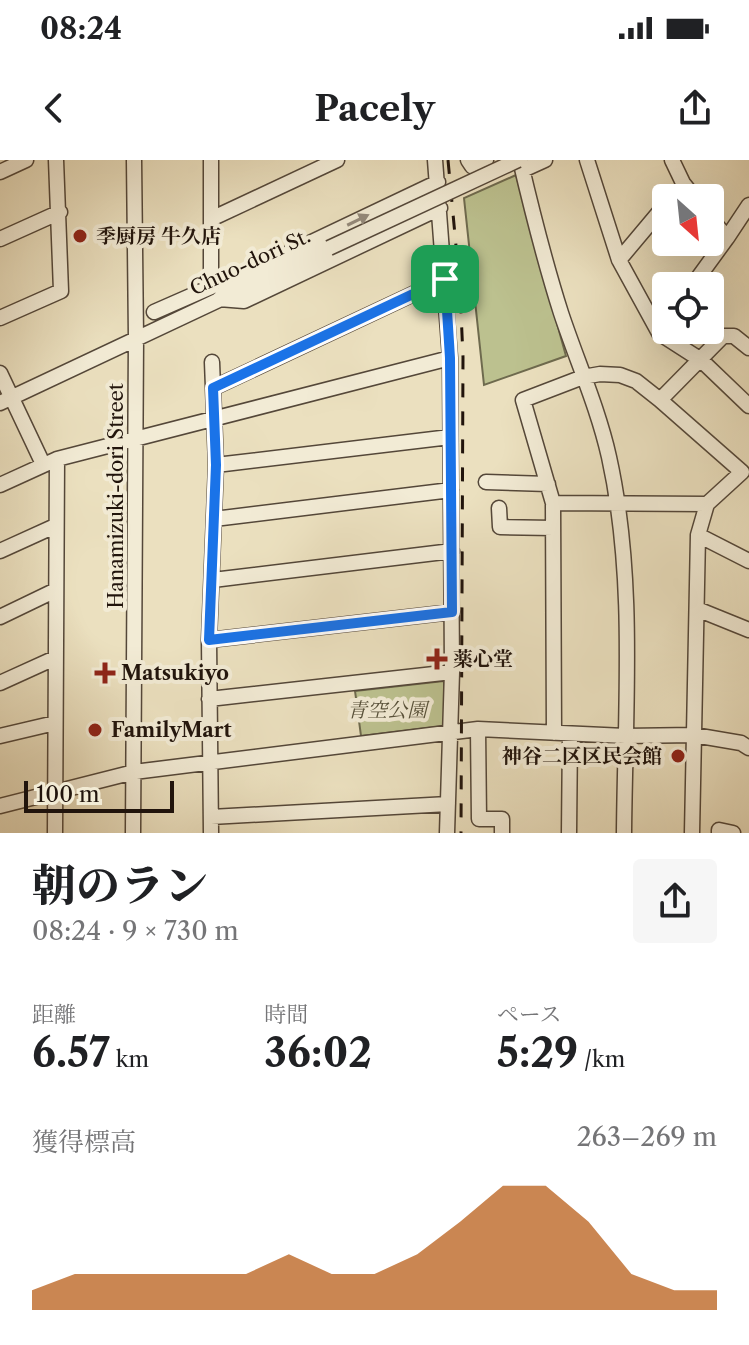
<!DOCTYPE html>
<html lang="ja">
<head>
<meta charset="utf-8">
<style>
  :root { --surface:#fff; --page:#f6f6f6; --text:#202124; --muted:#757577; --accent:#b45309 }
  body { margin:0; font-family:"Libre Caslon Text","Noto Serif JP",serif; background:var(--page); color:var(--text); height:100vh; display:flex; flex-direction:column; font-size:30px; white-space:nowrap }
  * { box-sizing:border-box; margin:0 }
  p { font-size:26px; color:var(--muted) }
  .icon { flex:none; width:44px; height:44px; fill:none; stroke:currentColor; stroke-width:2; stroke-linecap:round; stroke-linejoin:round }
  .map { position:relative; height:673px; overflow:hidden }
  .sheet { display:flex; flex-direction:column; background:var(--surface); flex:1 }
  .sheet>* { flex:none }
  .needle { width:52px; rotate:153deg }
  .buttons { position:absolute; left:652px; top:24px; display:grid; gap:16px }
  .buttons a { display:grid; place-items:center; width:72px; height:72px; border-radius:8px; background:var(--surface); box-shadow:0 8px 32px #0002; font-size:40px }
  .scale { position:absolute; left:24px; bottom:20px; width:150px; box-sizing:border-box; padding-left:8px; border:4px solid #21140c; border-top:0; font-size:22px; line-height:28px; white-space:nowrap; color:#21140c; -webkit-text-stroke:6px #f2ebd5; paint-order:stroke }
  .pin { position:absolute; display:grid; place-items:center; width:68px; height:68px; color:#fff; margin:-34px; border-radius:16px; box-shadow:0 4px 12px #0006 }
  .round { display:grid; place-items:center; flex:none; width:84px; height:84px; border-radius:8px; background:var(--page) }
  .headline { display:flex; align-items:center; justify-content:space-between; height:136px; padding:0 32px }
  h1 { font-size:44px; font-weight:800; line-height:60px }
  .metrics { display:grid; grid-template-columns:repeat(3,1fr); gap:12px; height:136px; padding:8px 32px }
  .metrics div { display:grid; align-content:center }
  .metrics b { font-size:40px; font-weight:800 }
  .metrics small { font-size:22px; font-weight:400 }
  .metrics p { font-size:22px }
  .chart { height:224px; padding:16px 32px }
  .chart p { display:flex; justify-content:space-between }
  .chart svg { width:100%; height:144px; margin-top:8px; fill:var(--accent); opacity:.7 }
  .status { display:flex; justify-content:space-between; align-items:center; height:56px; padding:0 40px; background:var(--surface); direction:ltr }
  .status svg { height:22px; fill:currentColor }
  header { display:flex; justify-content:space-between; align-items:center; height:104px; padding:0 32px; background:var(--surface); font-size:36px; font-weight:800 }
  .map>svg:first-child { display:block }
  .green { fill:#bcc18f; stroke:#6e6a4e; stroke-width:2 }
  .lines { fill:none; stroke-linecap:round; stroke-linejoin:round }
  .minor-casing { stroke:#544739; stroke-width:17 }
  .minor { stroke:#f2ebd5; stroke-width:14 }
  .rail { stroke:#21140c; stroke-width:3; stroke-dasharray:14 14; stroke-linecap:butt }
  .minor-bridge-casing { stroke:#544739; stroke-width:17; stroke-linecap:butt }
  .minor-bridge { stroke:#f2ebd5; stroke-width:14 }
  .oneway { fill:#948a7b }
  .route-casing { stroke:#fff; stroke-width:16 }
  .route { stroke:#1a73e8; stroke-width:10 }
  .poi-dot { fill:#8f2418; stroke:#f2ebd5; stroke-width:3 }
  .labels { text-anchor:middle; stroke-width:8; stroke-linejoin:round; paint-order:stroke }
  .poi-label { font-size:20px; font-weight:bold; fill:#21140c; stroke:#f2ebd5; text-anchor:start }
  .street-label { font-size:20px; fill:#21140c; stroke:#f2ebd5 }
  .park-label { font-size:20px; font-style:italic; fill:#57513a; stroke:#f2ebd5 }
</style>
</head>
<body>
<div class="status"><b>08:24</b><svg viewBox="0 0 49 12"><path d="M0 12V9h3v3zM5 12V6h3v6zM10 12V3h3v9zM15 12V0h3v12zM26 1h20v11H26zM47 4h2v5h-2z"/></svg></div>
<header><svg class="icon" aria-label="back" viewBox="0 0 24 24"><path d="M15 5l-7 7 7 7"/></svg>Pacely<svg class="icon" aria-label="share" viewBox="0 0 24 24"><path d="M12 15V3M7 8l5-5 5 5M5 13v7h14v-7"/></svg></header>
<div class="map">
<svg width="749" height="673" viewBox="0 0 749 673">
  <rect width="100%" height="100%" fill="#ebe0bf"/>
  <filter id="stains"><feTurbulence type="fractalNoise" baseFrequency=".0025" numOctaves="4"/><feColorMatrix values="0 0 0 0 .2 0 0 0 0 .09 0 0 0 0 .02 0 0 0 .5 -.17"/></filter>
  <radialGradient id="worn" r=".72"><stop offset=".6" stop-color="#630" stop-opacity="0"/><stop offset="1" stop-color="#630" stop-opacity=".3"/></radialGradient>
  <!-- green -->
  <path class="green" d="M516,15L566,196L484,225L464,38Z
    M444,521V566L361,576L355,531Z"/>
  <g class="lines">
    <defs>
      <path id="minor" d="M435,0L450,198L452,512L447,673
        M468,0L472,6L486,0
        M520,0C532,51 545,103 561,153C577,201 598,248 609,297C636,419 625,549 624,673
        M587,0L619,100L659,173
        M672,0L683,23L695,38
        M523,10L545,0
        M0,12L26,0
        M211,59L337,0
        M727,78L749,45
        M0,79L60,52
        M619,100L666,44
        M692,126L727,78L710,57
        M222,135L234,119L438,22
        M219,139L244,141L440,48
        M154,152L211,127V0
        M0,158L61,131L56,0
        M666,163L659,173L701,200L749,246
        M0,213L43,304
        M213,228L445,119
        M660,240L723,176H734L749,188
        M0,243L329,88
        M216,305L450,277
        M486,322L548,324
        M0,325L57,299L450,198
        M553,343L707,344
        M499,348L500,367L553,368
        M214,359L451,330
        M698,375L749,401
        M0,391L55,366
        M213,420L452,391
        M697,449L749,470
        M0,457L56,430
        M209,480L452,452
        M0,523L55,498
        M209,539L452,512
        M478,569L479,659H502V673
        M554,573L553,343L523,240L583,217L600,214L620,215L636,221L660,240L742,312L707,344L698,375L692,673
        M0,576L55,563
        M0,646L134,612L478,569L625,576L694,575L741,583L749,588
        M211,657L448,644
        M55,673L57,299
        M133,673L136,178L134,0
        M211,673L209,480L216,305L212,202
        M569,673L570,574
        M719,673V670L733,673"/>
    </defs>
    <!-- minor casing -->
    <use href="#minor" class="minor-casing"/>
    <!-- minor -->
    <use href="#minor" class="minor"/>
    <!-- rail -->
    <path class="rail" d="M448,0L460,129L463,197L461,673"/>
    <defs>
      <path id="minor-bridge" d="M329,88L518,0"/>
    </defs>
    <!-- minor-bridge casing -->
    <use href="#minor-bridge" class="minor-bridge-casing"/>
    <!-- minor-bridge -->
    <use href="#minor-bridge" class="minor-bridge"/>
  </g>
  <!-- one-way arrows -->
  <defs><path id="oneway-solid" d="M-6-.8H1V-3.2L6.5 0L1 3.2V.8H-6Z" transform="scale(2)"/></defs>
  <use class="oneway" href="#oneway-solid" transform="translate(358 60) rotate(-26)"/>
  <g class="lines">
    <defs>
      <path id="route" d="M445,119L450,198L452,452L209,480L216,305L213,228Z"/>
    </defs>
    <!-- route casing -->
    <use href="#route" class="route-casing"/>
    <!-- route -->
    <use href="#route" class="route"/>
  </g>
  <!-- markers -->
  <g class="poi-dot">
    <circle cx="80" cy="76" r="8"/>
    <path d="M433 487h8v8h8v8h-8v8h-8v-8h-8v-8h8z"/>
    <path d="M101 501h8v8h8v8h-8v8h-8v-8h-8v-8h8z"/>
    <circle cx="95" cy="570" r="8"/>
    <circle cx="678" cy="596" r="8"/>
  </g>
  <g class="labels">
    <!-- poi labels -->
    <g class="poi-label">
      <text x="96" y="83">季厨房 牛久店</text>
      <text x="453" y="506">薬心堂</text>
      <text x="121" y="520">Matsukiyo</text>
      <text x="111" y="577">FamilyMart</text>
      <text x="662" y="603" text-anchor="end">神谷二区区民会館</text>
    </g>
    <!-- street labels -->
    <g class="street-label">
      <text transform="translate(250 102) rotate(-25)" y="7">Chuo-dori St.</text>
      <text transform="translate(116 336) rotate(-90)" y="7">Hanamizuki-dori Street</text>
    </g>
    <!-- park labels -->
    <g class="park-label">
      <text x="387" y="557">青空公園</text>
    </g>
  </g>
  <rect width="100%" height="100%" filter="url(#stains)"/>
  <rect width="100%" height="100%" fill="url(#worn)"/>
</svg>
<div class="buttons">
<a><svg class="needle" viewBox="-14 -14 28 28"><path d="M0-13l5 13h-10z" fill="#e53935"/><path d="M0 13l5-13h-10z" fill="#757577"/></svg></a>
<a><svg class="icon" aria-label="locate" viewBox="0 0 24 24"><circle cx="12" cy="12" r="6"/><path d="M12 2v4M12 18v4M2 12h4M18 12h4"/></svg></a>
</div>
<div class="scale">100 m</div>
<div class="pin" style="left:445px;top:119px;background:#1e9e55"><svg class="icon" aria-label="arrive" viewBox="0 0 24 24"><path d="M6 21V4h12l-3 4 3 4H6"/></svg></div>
</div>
<section class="sheet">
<div class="headline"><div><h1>朝のラン</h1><p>08:24 · 9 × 730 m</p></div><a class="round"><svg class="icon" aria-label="share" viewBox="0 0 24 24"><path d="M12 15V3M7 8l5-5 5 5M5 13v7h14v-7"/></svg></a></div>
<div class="metrics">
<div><p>距離</p><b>6.57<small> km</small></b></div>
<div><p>時間</p><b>36:02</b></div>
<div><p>ペース</p><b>5:29<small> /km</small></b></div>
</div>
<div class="chart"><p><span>獲得標高</span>263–269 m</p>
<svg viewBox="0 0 160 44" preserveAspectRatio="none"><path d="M0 44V38L10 33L20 33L30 33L40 33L50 33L60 27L70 33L80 33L90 27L100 17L110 6L120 6L130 17L140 33L150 38L160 38V44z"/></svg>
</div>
</section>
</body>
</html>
